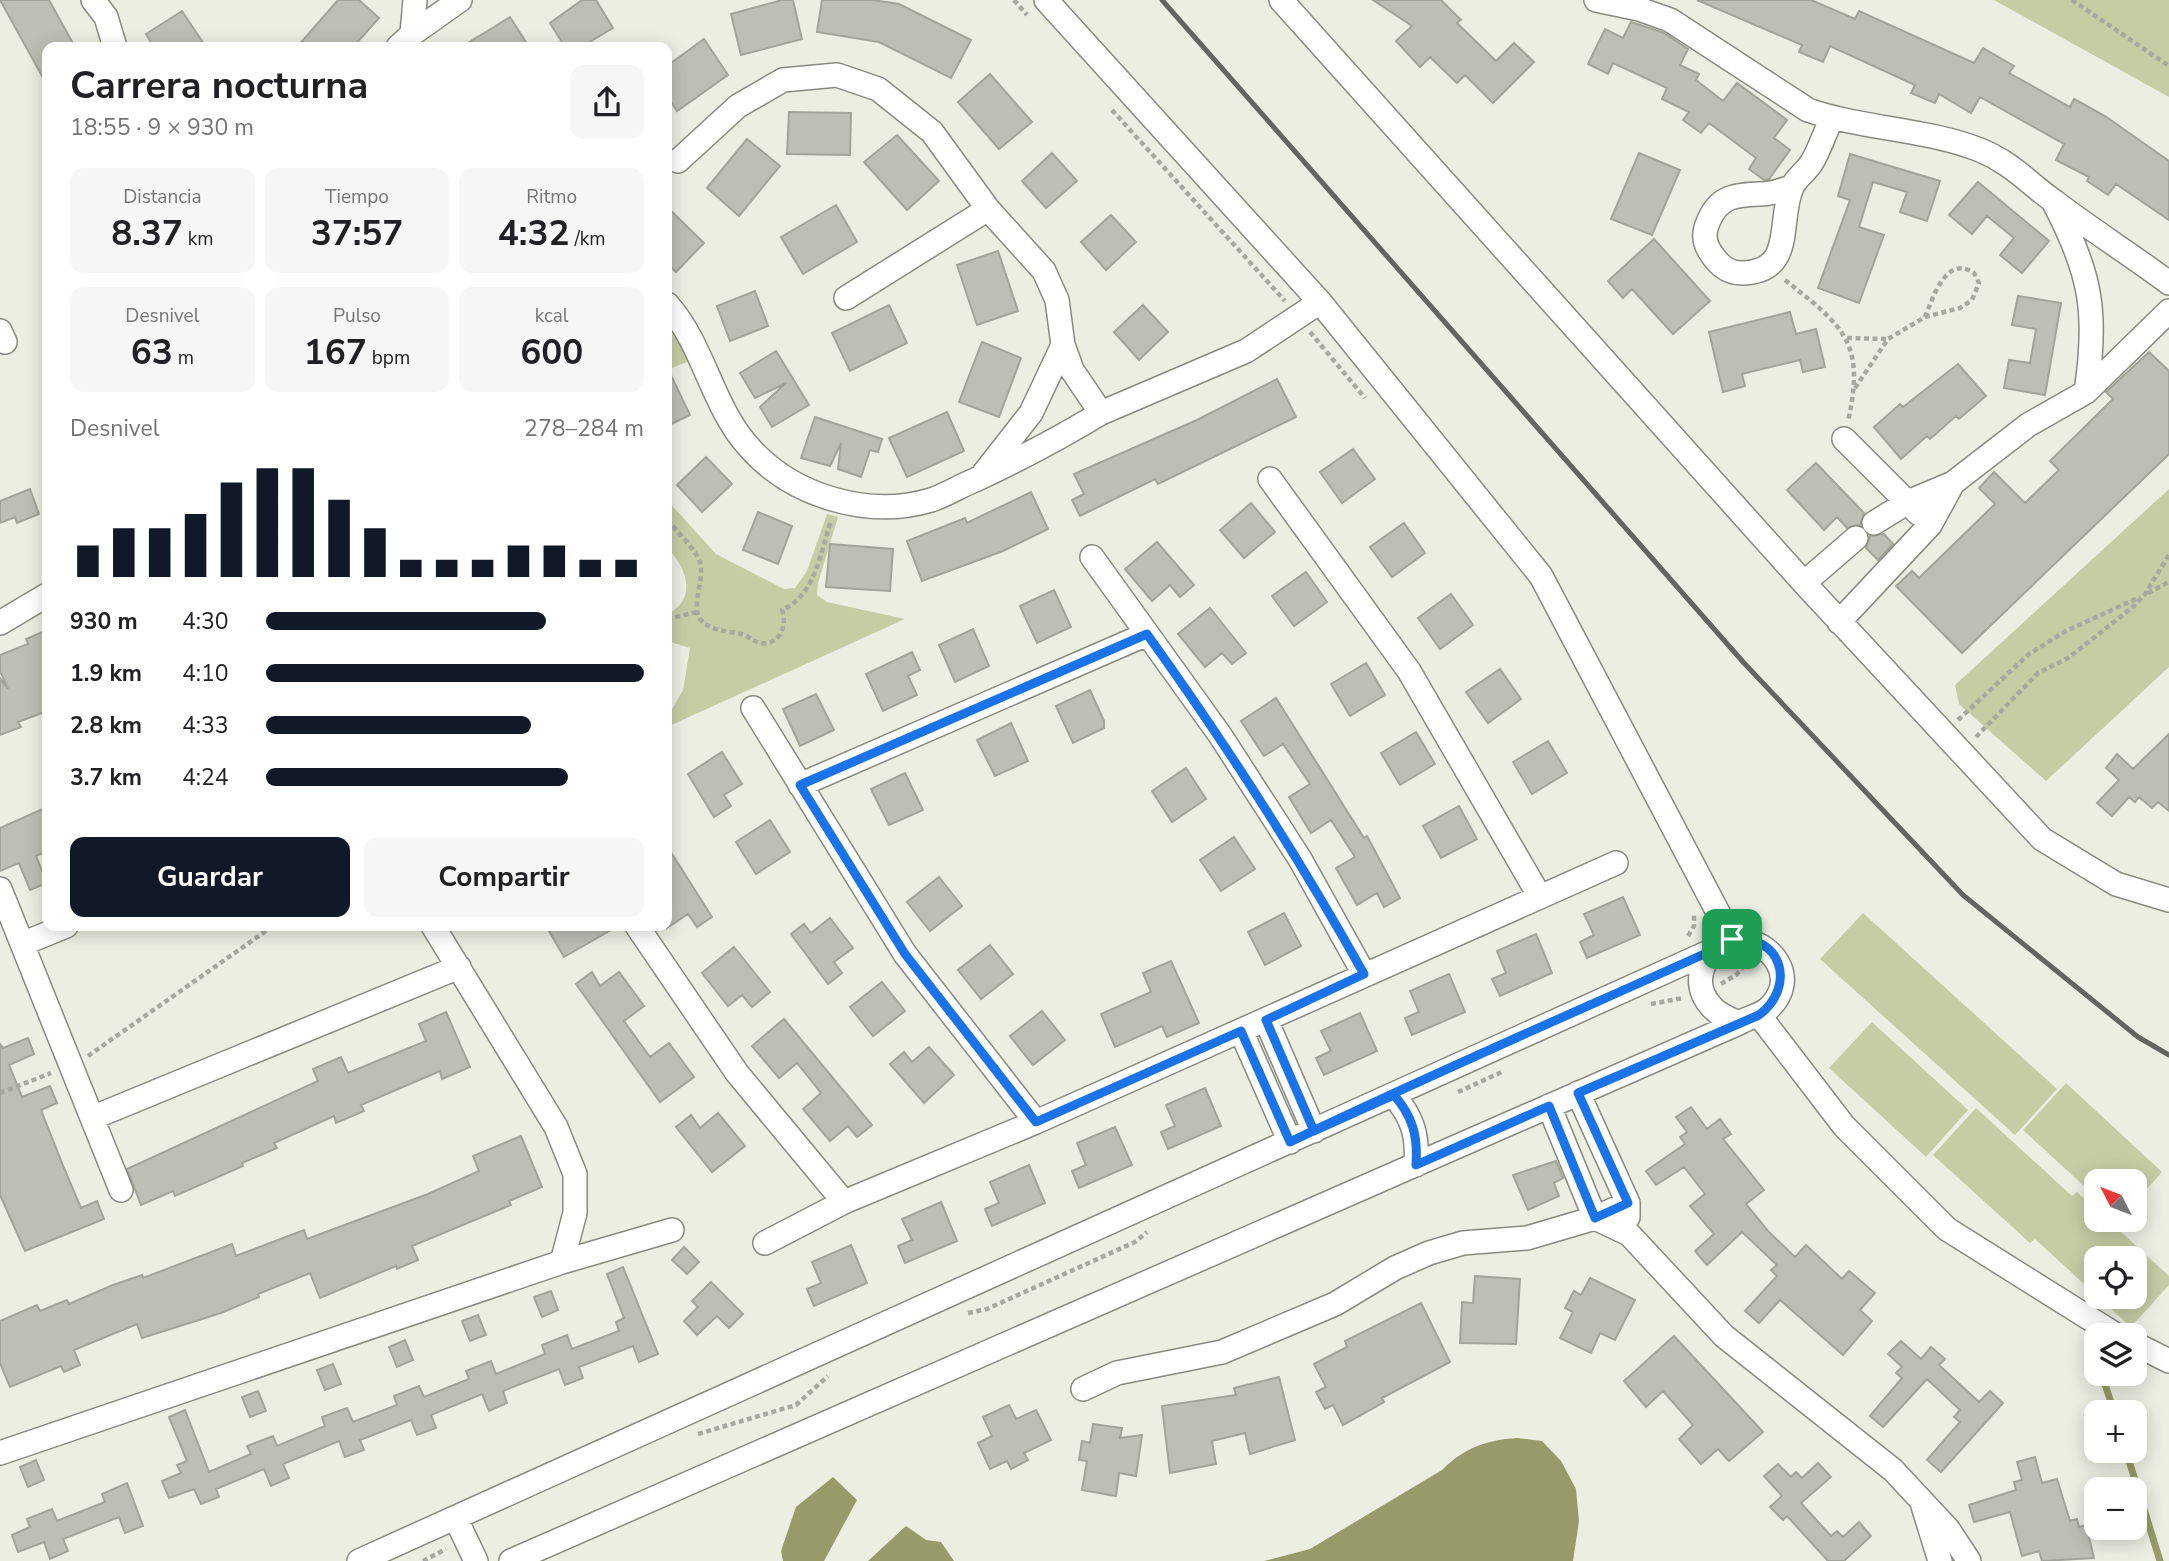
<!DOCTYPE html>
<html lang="es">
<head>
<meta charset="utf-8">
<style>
  :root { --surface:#fff; --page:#f6f6f6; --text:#202124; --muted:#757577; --accent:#111827 }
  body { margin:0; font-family:"Nunito Sans",sans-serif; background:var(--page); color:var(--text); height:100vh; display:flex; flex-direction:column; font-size:26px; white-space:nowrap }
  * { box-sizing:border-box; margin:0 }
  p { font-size:23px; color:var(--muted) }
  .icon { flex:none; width:38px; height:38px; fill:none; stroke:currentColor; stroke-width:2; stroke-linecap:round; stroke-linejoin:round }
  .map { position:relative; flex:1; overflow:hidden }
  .sheet { position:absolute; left:42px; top:42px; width:630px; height:889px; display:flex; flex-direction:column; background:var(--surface); border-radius:14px; box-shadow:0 4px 18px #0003 }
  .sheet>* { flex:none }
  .needle { width:46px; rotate:312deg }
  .fabs { position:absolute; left:2084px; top:1169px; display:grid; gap:14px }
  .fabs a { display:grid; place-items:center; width:63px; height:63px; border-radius:14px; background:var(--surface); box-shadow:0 4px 18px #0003; font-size:35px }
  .pin { position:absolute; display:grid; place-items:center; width:60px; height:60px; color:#fff; margin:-30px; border-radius:14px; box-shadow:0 4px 10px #0006 }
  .round { display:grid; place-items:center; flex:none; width:74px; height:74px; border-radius:14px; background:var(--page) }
  .headline { display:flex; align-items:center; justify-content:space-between; height:119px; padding:0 28px }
  h1 { font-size:38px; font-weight:700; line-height:52px }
  .stats { display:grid; grid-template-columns:repeat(3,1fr); gap:10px; height:119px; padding:7px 28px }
  .stats div { display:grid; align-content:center; border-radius:14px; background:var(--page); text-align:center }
  .stats b { font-size:35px; font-weight:700 }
  .stats small { font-size:19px; font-weight:400 }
  .stats p { font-size:19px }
  .chart { height:196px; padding:14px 28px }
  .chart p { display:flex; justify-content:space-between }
  .chart svg { width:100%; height:126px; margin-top:7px; stroke:var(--accent); stroke-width:6 }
  .cta { display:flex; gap:14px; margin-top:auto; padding:14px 28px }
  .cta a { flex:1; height:80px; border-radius:14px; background:var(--accent); color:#fff; font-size:28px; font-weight:700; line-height:80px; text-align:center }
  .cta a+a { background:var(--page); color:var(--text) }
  ul { padding:0 28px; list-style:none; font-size:23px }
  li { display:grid; grid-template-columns:112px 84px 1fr; align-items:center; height:52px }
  li i { height:18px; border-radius:9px; background:var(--accent) }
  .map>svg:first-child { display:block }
  .green { fill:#c7cca4 }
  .water { fill:#969b69 }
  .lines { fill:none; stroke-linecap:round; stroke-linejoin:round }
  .stream { stroke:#969b69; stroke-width:7 }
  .building { fill:#bebfb4; stroke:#a3a499; stroke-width:2 }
  .minor-casing { stroke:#898a7f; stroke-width:26 }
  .path { stroke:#a7a89f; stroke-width:4.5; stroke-dasharray:5 3.5; stroke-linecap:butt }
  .minor { stroke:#fff; stroke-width:23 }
  .rail { stroke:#65655f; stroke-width:5 }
  .route-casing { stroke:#fff; stroke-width:14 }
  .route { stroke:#1a73e8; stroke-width:9 }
</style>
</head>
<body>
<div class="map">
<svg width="2169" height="1561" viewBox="0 0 2169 1561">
  <rect width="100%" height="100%" fill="#edeee2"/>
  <!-- green -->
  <path class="green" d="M1994,0H2169V97Z
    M677,330L689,361L667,370V339Z
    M2169,489V667L2046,781L1959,704L1955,685Z
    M667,500L716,554L784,589L795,588L807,571L827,514L838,517L818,583L817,595L827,602L905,619L667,727V718L683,690L690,648L667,641V614C689,604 691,584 679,563C676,557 669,551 667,545C663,532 667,513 667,500Z
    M1863,913L2057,1089L2015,1135L1820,959Z
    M1872,1022L1968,1110L1926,1157L1829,1068Z
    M2066,1083L2162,1172L2135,1202V1181H2096V1197L2023,1130Z
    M1976,1108L2072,1196L2077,1192L2096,1210V1220H2108L2169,1276V1285L2131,1327L2098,1297H2135V1258H2096V1295L2035,1239L2030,1243L1933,1155Z"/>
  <!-- water -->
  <path class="water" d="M1517,1438L1542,1441L1561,1461L1576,1489L1579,1521L1573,1561H1264L1310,1549L1442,1470C1464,1448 1486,1440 1517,1438Z
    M833,1477L857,1500L824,1561H783L781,1551L796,1507Z
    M906,1526L926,1540L941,1542L954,1561H868Z"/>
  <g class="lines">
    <!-- stream -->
    <path class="stream" d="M2105,1384L2114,1412
      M2126,1451L2160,1561"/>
  </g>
  <!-- building -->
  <path class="building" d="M0,0H49L75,47H47V85Z
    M338,0H359L379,18L353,47H297Z
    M582,0H596L613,28L581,47H565L550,23Z
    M782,0H793L802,39L741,55L731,14Z
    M822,0H873L899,4L971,40L951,78L879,42L817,32Z
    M1373,0H1441L1461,20L1457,23L1496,61L1514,43L1534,62L1493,103L1465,75L1457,83L1430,57L1420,67L1396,41L1412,26Z
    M1697,0H1811L1855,19L1859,11L1974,63L1983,48L2014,66L2009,73L2070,107L2074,99L2105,116L2169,161V220L2116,184L2108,195L2087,181L2089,177L2056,160L2064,144L1980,97L1971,113L1939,94L1935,103L1911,93L1915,85L1830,46L1823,62L1799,52L1802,45Z
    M182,11L206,47H154L146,34Z
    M510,17L529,47H461L494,27Z
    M1631,22L1664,33L1688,49L1680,65L1699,74L1696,80L1723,101L1737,83L1787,120L1774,138L1790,150L1769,179L1764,180L1749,169L1756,158L1709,123L1701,133L1683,120L1689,112L1662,99L1667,88L1613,63L1608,74L1588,64L1605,29L1623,38Z
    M704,39L728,75L677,111L667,96V66Z
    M990,74L1032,122L999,149L958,102Z
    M789,112L851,113L850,155L787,154Z
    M897,135L939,181L907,210L864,162Z
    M747,139L780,166L739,216L707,188Z
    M1052,153L1077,181L1046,208L1022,181Z
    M1639,153L1680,170L1652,235L1611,219Z
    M1850,154L1940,181L1927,221L1900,212L1907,192L1873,182L1859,227L1884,235L1859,303L1818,288L1850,200L1838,196Z
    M1978,182L2049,241L2022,273L2000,255L2014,238L1987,216L1972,234L1949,215Z
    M836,205L857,242L803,274L781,237Z
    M667,207L704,243L676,272L667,263Z
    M1111,215L1136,242L1106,270L1081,242Z
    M1654,239L1710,301L1673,334L1632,289L1623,298L1608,281Z
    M998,251L1018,311L977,325L957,265Z
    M755,291L768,326L730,341L717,306Z
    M2018,296L2061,303L2045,395L2004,388L2009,360L2030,363L2036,329L2012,325Z
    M889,305L907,343L850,371L832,333Z
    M1143,305L1168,332L1139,360L1114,332Z
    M1790,312L1796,334L1816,329L1825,367L1803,372L1800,360L1766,368L1742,374L1745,386L1723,392L1709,332Z
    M982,342L1021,358L999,417L959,402Z
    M776,351L809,405L772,427L760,407L786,383L755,398L740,373Z
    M2149,352L2169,371V454L1962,653L1896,586L1912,571L1919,578L1995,504L1979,488L1994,472L2025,503L2059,470L2050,461L2113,399L2106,392Z
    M1958,364L1986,396L1959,419L1956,416L1930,439L1927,436L1901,459L1874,427L1900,404L1903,407Z
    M667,367L690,415L667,426Z
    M1277,379L1296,417L1158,484L1155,479L1080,516L1072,500L1084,494L1074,474L1197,420Z
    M947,412L964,451L907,477L889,438Z
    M815,417L882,439L878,452L870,450L861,477L838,469L841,443L830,466L801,458Z
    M1353,449L1375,479L1342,503L1320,472Z
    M706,457L732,484L702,512L677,485Z
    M1816,463L1864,513L1860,525L1847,528L1837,517L1824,530L1787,490Z
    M30,489L39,514L17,523L15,517L0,523V501Z
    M1031,492L1048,529L1003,551L922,581L907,541L965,518L967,523Z
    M1251,503L1275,532L1244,558L1220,530Z
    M758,512L792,526L778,564L743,550Z
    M1404,523L1425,553L1392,577L1370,547Z
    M1884,534L1893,544L1878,560L1866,548L1870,536Z
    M1157,542L1194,585L1180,597L1170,585L1152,601L1125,569Z
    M830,544L893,549L890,591L826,587Z
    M1306,572L1327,602L1294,626L1272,596Z
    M1054,590L1071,627L1037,643L1020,606Z
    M1451,594L1473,625L1440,649L1418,618Z
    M1210,608L1246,653L1232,664L1222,653L1205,667L1178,634Z
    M973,629L989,666L955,682L939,645Z
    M47,630V711L18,722L21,727L0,735V678L8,689L0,671V655L28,644L26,639Z
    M912,652L920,670L908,676L917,695L883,711L866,674Z
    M1366,663L1385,695L1350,716L1331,684Z
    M1500,669L1521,699L1488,723L1466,692Z
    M1090,690L1104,721V728L1073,743L1056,706Z
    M816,694L834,730L800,746L783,709Z
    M1276,698L1364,838L1367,836L1400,898L1384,907L1377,893L1357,905L1336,868L1355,857L1331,820L1311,833L1289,797L1310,784L1283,744L1264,756L1241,721Z
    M1011,723L1028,761L995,776L977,740Z
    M1416,732L1435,764L1400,785L1381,753Z
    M2169,734V811L2158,802L2152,808L2139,797L2135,802L2129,797L2112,816L2097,803L2119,780L2106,768L2117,754L2133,769Z
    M1548,741L1567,773L1532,794L1513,762Z
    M722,752L742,784L724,795L731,806L714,817L688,774Z
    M1186,768L1206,799L1172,822L1152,791Z
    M905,773L923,810L889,825L871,789Z
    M1459,806L1477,839L1441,858L1423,826Z
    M47,807V851L36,856L47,883L30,890L19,863L0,871V828Z
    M770,820L790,852L756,874L736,842Z
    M1234,837L1255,869L1221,891L1200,860Z
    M667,846L712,917L697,927L688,914L667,928Z
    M939,877L962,906L930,931L907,902Z
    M1623,897L1640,935L1587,958L1580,942L1594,935L1584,914Z
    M1284,913L1301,946L1265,965L1248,932Z
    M830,918L853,948L834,962L842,973L828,984L791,934L804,924L811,933Z
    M546,926H618L564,957Z
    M1536,934L1552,973L1500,996L1492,979L1506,973L1497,951Z
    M990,945L1013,974L981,999L958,970Z
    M734,947L770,992L752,1007L742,995L728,1006L702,973Z
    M1171,961L1199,1023L1167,1037L1162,1026L1115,1047L1101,1014L1151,992L1143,973Z
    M592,972L600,986L619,972L644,1006L624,1021L650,1057L669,1043L694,1077L660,1102L576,984Z
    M1449,974L1465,1012L1412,1035L1405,1018L1419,1012L1410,991Z
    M882,982L905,1011L873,1036L850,1007Z
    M1042,1011L1065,1040L1033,1065L1010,1036Z
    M446,1012L470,1067L442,1079L440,1071L361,1105L364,1111L336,1123L334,1116L274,1143L277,1148L242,1163L243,1166L175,1196L173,1191L141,1205L127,1169L318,1081L313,1069L341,1057L348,1073L426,1041L419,1024Z
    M1360,1013L1377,1051L1324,1075L1316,1058L1331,1051L1321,1031Z
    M784,1019L872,1125L857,1137L848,1126L830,1141L803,1109L821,1093L797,1063L779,1078L752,1046Z
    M28,1038L34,1054L9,1065L22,1097L50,1086L57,1103L41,1110L64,1168L81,1208L97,1201L104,1219L25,1251L0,1195V1044L3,1048Z
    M929,1047L954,1075L924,1103L890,1064L904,1052L912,1062Z
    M1205,1088L1221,1126L1168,1149L1161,1132L1175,1126L1166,1105Z
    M1691,1107L1707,1129L1720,1119L1731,1134L1723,1139L1764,1190L1746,1204L1768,1231L1795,1257L1806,1245L1842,1279L1849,1271L1875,1293L1860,1310L1872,1321L1843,1355L1780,1300L1759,1323L1745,1311L1777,1276L1771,1270L1777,1265L1742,1232L1707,1265L1695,1251L1714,1234L1690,1206L1705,1194L1684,1167L1656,1185L1646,1171L1685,1144L1680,1137L1687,1132L1676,1117Z
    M718,1113L745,1146L712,1172L676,1127L691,1115L700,1128Z
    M1115,1127L1132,1165L1079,1188L1072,1171L1086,1165L1077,1143Z
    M521,1136L542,1187L509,1201L511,1205L412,1246L418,1260L397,1269L396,1266L320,1298L310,1273L258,1294L259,1297L221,1313L142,1338L137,1324L74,1350L80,1365L64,1372L61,1366L10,1387L0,1363V1321L37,1305L40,1311L67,1300L69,1304L113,1285L142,1275L143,1278L232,1244L236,1256L304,1230L307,1239L428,1194L479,1171L473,1156Z
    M1556,1161L1563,1178L1554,1183L1559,1196L1528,1210L1513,1175Z
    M1029,1165L1045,1203L992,1226L985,1209L999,1203L990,1182Z
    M941,1202L957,1241L905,1263L898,1246L912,1240L902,1219Z
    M851,1245L867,1283L814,1306L807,1289L821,1283L812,1262Z
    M684,1247L699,1262L687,1274L672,1260Z
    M623,1267L658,1354L639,1362L633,1346L579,1367L583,1378L565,1385L559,1369L503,1391L507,1403L489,1411L482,1394L431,1415L436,1428L417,1435L411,1420L360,1440L364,1450L345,1457L339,1441L283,1464L289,1478L271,1486L264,1469L216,1489L219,1497L201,1504L194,1489L169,1498L162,1481L181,1473L177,1465L187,1461L169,1417L185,1410L209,1472L251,1454L247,1446L273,1436L277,1446L325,1426L322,1417L347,1408L353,1422L397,1405L394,1396L419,1386L424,1397L469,1379L466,1371L491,1361L496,1374L545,1354L542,1345L567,1335L572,1349L619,1331L616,1322L624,1318L607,1274Z
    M1475,1276L1520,1279L1516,1344L1460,1343L1462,1302L1473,1303Z
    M1590,1278L1635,1300L1615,1340L1600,1333L1591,1353L1560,1338L1573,1312L1565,1308L1574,1291L1581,1295Z
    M711,1282L743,1314L729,1328L717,1316L697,1335L684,1321L698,1307L692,1301Z
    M551,1291L558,1310L542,1317L534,1297Z
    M1421,1303L1450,1362L1382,1398L1384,1402L1343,1425L1333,1405L1325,1409L1316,1392L1326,1387L1314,1364L1347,1347L1345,1341Z
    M478,1315L486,1335L470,1341L462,1321Z
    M1674,1336L1763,1432L1729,1461L1718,1449L1701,1464L1679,1439L1693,1425L1663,1391L1646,1407L1624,1381Z
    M405,1340L413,1360L397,1367L389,1347Z
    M1901,1341L1921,1359L1931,1347L1945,1359L1939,1365L1979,1402L1990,1391L2003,1403L1941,1472L1927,1460L1960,1422L1954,1417L1960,1410L1927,1379L1883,1427L1870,1416L1902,1378L1896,1373L1902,1367L1888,1354Z
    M333,1364L341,1384L325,1390L317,1370Z
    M1279,1377L1295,1440L1250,1454L1245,1433L1212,1441L1216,1464L1170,1473L1162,1406L1236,1395L1234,1388Z
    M258,1391L266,1411L250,1417L242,1397Z
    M1009,1405L1016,1419L1036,1410L1051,1440L1024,1453L1028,1460L1011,1469L1007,1461L990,1469L978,1443L992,1436L983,1417Z
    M1093,1424L1122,1428L1120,1438L1142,1435L1136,1476L1119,1473L1116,1496L1082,1490L1087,1461L1079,1460L1082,1441L1090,1443Z
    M2035,1457L2042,1483L2057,1479L2070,1521L2077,1519L2079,1527L2086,1525L2094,1558L2042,1561L2039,1551L2022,1556L2010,1512L1974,1522L1969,1505L2016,1490L2014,1482L2022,1480L2017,1462Z
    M36,1460L44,1480L28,1487L20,1467Z
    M1818,1463L1831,1477L1801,1503L1831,1536L1837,1531L1843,1537L1859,1522L1871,1536L1844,1561H1828L1787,1516L1783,1520L1770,1507L1782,1496L1764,1476L1778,1464L1791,1477L1796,1472L1802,1478Z
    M127,1483L143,1526L125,1533L119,1517L63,1539L68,1551L50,1559L44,1542L18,1552L12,1535L30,1527L27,1519L52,1509L57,1521L105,1502L102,1494Z"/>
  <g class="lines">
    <defs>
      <path id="minor" d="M93,0L106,17L115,47
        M1046,0L1320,302L1541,576L1732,939
        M1281,0L1804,583L2042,839L2116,884L2169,900
        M1596,0L1639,9L1670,20L1808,110C1862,129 1927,129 1980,150C2012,163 2028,183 2055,202C2092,230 2131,255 2169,283
        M412,34L415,0
        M398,47L412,34L460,0
        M678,161L738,106L783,80L837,75L878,89L932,132L988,209L1044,271L1057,300L1063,345L1072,370L1101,413L1246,351L1320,302
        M1792,187C1782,190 1771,194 1761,194C1737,195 1720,195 1709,220C1704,230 1703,240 1709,250C1717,263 1726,273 1742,273C1796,272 1777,221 1792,187C1796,178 1807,171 1812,162C1820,149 1825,132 1832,118
        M2054,203C2091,273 2098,313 2086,392
        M846,298L988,209
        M667,304C704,345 711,404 748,446C791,496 868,519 931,500C946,495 960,486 975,480C1018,460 1060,438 1101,413
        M0,331L5,342
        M1844,439L1918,513
        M984,473L1031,413L1063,345
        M1270,479L1409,671L1540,897
        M1874,523L1908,502L1953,483L2028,425L2086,392L2169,311
        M1092,557L1220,735L1300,859L1364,974
        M1804,583L1856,538
        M1839,622L1930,525L1953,483
        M0,623L47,595
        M753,708L905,954L1036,1122
        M800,785L1147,634
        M0,889L121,1190
        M433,926L556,1127L575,1174V1213L562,1262
        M637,926L737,1073L844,1202
        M1736,939C1772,940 1800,978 1769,1008C1760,1016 1749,1017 1739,1023C1730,1019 1718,1015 1711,1006C1688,981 1706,946 1736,939Z
        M22,944L66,926
        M1759,1015L1844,1126L1947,1229L2116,1335
        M1266,1020L1314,1131
        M1241,1031L1290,1142
        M1578,1093L1628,1203V1217
        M1393,1095C1413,1117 1418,1136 1416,1165
        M1549,1106L1595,1218L1629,1234L1724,1336L1893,1470L1948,1529L1969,1561
        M92,1118L459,967
        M765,1243L844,1202L1036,1122L1616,863
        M2135,1344L2169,1361
        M1083,1389L1117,1373L1222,1352L1335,1304L1395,1268L1429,1253L1463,1243L1527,1238L1595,1218L1628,1203
        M0,1453L562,1262L672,1230
        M1923,1506L1940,1561
        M456,1519L476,1561
        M359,1561L1711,951
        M511,1561L1739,1023"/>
    </defs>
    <!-- minor casing -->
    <use href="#minor" class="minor-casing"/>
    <!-- path -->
    <path class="path" d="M1014,0L1027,15
      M2072,0L2169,66
      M1112,110L1285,301
      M1785,280C1843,326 1866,342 1848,421
      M1310,332L1365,398
      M1847,338L1887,339
      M1855,388L1888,339L1925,317L1960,308L1972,300L1979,283L1974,273C1946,254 1933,298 1925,317
      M667,520C677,531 695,549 700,562C705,579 690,608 701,620C711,631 727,631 741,634C748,635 752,641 760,643C779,646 788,626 782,610C815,596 821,551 831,521
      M2148,593L2169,582
      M667,619L697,612
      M1958,720L2029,654L2066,631L2140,597
      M1976,737L2038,673L2068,658L2133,607L2145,594L2169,555
      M1688,936L1694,926V915
      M1721,984L1736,975L1746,964
      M1651,1004L1683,998
      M88,1056L273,926
      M1458,1092L1504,1071
      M0,1093L51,1073
      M968,1313L987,1309L1135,1242L1147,1232
      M698,1434L796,1405L828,1376
      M423,1561L446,1549"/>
    <!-- minor -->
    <use href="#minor" class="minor"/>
    <!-- rail -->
    <path class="rail" d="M1162,0L1744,663L1963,895L2138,1037L2169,1055"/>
  </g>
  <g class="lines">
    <defs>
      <path id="route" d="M1732,939L1711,951C1571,1014 1429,1075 1290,1142L1241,1031L1036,1122L905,954L800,785L1147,634C1226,744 1298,856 1364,974L1266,1020L1314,1131L1394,1095C1413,1117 1418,1136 1416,1165L1549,1106L1595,1218L1628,1203L1578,1093L1759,1015C1797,986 1782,934 1732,939"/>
    </defs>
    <!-- route casing -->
    <use href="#route" class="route-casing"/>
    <!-- route -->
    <use href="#route" class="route"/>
  </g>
</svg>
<div class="fabs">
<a><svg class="needle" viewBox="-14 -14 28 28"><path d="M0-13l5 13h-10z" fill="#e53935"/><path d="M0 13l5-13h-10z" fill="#757577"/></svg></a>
<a><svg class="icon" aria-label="locate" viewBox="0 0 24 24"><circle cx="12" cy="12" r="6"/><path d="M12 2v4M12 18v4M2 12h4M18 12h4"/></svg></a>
<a><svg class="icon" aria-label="layers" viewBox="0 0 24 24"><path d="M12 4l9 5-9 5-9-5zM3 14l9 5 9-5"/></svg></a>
<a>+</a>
<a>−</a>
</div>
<div class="pin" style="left:1732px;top:939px;background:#1e9e55"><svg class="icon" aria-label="arrive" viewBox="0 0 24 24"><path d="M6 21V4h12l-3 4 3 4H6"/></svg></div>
<section class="sheet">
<div class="headline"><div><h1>Carrera nocturna</h1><p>18:55 · 9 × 930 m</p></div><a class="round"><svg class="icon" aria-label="share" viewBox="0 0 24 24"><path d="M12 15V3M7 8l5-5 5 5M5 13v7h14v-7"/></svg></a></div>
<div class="stats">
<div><p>Distancia</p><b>8.37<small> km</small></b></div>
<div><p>Tiempo</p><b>37:57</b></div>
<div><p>Ritmo</p><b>4:32<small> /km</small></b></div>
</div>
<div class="stats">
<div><p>Desnivel</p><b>63<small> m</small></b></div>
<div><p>Pulso</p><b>167<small> bpm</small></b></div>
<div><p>kcal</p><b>600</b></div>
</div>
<div class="chart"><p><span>Desnivel</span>278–284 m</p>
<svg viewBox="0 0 160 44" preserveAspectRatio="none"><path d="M5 44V33M15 44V27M25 44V27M35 44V22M45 44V11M55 44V6M65 44V6M75 44V17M85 44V27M95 44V38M105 44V38M115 44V38M125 44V33M135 44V33M145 44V38M155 44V38"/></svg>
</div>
<ul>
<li><b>930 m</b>4:30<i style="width:74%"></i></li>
<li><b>1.9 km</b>4:10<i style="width:100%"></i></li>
<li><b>2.8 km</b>4:33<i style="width:70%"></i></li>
<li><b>3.7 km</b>4:24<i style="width:80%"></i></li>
</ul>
<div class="cta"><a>Guardar</a><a>Compartir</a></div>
</section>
</div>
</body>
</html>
